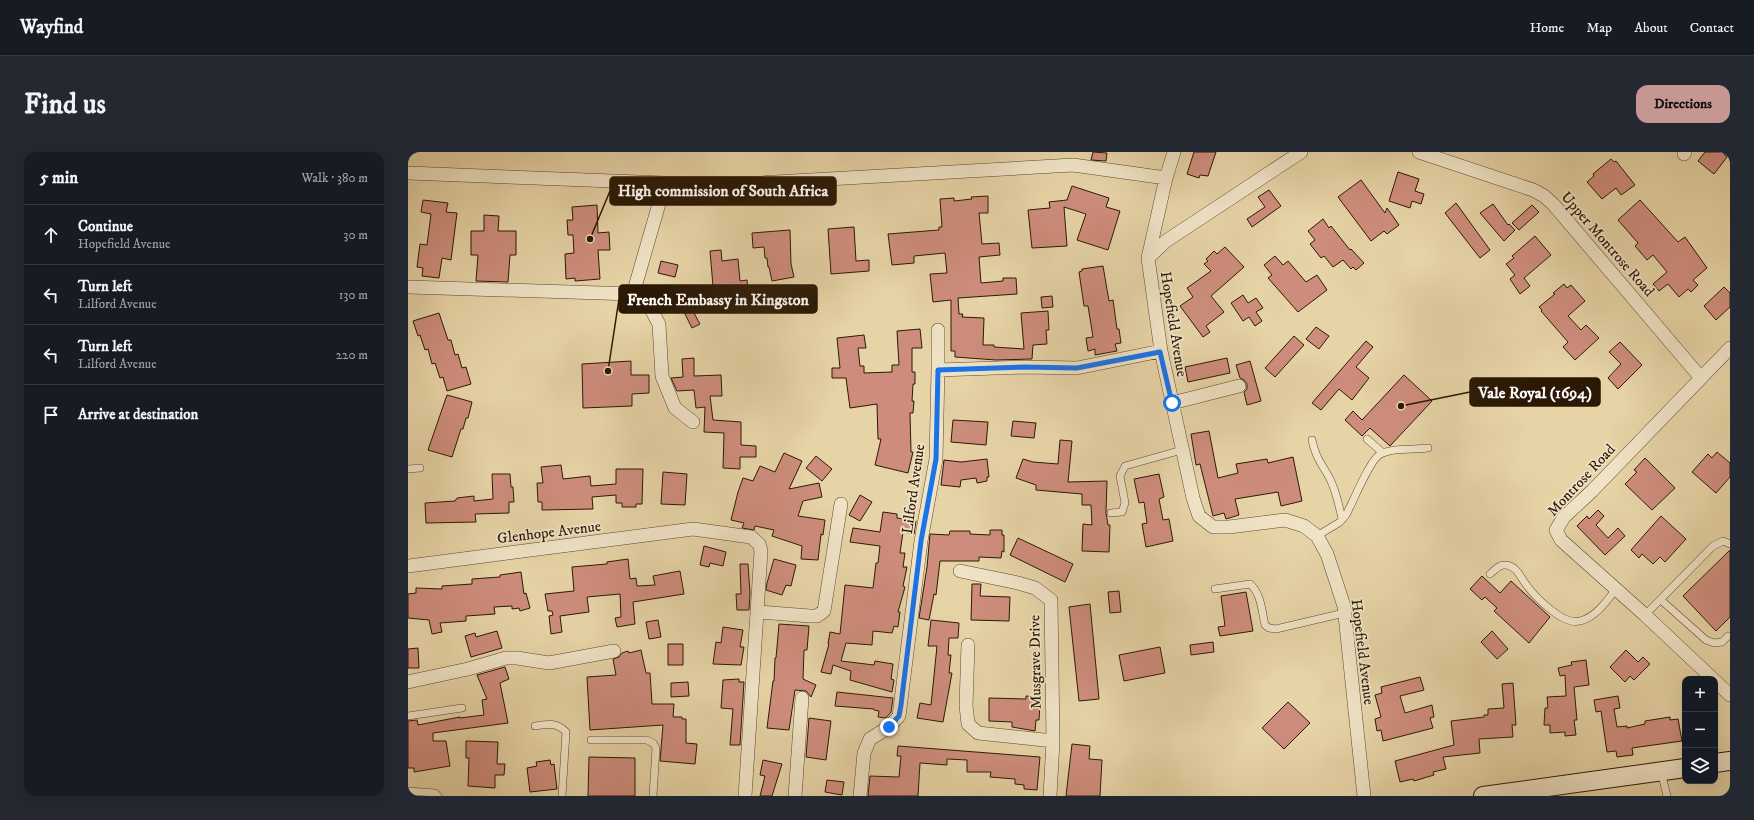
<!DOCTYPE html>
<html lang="en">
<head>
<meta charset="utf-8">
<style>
	:root { --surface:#171b24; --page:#242831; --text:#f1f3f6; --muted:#9ea1a6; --line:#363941; --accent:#c59692 }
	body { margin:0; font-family:"IM FELL DW Pica",serif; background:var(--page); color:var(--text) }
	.controls { position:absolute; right:12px; bottom:12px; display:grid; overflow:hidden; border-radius:8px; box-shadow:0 4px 16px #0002 }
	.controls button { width:36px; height:36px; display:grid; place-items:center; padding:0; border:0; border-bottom:1px solid var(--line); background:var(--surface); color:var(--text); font:20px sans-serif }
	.stop { position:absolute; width:12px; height:12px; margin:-9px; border:3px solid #1a73e8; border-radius:50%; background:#fff }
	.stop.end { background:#1a73e8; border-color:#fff; box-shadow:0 1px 4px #0008 }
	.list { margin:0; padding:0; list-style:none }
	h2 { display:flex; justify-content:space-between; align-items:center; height:52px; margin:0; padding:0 16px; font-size:17px }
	h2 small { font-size:13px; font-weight:400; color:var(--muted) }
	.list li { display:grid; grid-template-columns:26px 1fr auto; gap:12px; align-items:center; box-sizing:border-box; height:60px; padding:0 16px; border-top:1px solid var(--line) }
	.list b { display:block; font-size:15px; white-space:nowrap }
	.list p { margin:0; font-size:13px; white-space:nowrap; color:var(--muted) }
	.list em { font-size:13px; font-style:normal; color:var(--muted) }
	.icon { flex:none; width:22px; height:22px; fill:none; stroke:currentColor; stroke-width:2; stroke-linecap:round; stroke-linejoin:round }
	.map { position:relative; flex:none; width:1322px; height:644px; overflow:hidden; border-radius:12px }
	header { display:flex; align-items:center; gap:24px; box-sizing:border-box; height:56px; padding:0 20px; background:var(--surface); border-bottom:1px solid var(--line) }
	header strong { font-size:19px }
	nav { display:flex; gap:22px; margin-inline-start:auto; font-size:14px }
	.intro { display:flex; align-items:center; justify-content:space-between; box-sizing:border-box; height:96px; padding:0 24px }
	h1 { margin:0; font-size:28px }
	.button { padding:10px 18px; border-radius:12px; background:var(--accent); color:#111; font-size:14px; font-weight:700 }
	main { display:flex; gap:24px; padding:0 24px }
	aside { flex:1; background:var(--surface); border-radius:12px; box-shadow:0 4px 16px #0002 }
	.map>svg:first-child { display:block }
	.building { fill:#ce8d7c; stroke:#2b1906 }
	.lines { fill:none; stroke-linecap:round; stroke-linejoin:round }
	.service-casing { stroke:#5a482e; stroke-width:8 }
	.minor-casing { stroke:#5a482e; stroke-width:14 }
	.secondary-casing { stroke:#2b1906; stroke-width:20 }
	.service { stroke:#efe2c5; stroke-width:7 }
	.minor { stroke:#efe2c5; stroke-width:13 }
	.secondary { stroke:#efe2c5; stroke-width:18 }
	.route { stroke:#1a73e8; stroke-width:5 }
	.labels { text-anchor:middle; stroke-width:3.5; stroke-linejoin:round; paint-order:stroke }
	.street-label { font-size:15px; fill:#2b1906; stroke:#efe2c5 }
	.leader { fill:none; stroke:#2b1906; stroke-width:1.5 }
	.callout-dot { fill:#2b1906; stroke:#efe2c5; stroke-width:1.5 }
	.callout { fill:#2b1906; stroke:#2b1906; stroke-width:1.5 }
	.callout-label { font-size:16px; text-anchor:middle; font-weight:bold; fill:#fff }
</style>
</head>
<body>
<header>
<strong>Wayfind</strong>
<nav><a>Home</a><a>Map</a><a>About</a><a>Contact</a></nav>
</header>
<div class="intro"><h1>Find us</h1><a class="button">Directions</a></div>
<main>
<aside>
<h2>5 min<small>Walk · 380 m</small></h2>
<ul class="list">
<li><svg class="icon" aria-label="ahead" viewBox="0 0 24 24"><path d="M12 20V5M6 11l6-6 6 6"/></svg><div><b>Continue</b><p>Hopefield Avenue</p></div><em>30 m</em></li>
<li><svg class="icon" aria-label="left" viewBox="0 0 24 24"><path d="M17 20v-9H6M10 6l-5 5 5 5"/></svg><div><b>Turn left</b><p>Lilford Avenue</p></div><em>130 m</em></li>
<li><svg class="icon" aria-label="left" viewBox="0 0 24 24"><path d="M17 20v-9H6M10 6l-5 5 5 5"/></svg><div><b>Turn left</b><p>Lilford Avenue</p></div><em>220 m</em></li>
<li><svg class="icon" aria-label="arrive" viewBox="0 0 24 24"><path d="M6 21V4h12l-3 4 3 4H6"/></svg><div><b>Arrive at destination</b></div></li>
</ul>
</aside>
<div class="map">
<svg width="1322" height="644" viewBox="0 0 1322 644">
	<rect width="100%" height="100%" fill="#e6d3a6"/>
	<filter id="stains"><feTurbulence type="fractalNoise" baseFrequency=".005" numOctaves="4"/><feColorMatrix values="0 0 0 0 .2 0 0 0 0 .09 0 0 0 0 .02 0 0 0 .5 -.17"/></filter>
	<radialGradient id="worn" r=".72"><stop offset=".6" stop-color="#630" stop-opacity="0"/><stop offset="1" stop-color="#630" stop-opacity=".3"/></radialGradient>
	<path class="building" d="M685,0L699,1L698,9L683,8Z
		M786,0H808L800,24L792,23L791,26L779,22Z
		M1297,0H1314L1319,5L1306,22L1290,9Z
		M1203,7L1206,10L1208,9L1227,33L1213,43L1208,36L1194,47L1179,30L1186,24L1185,22Z
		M990,20L1011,27L1007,39L1016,42L1013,52L1004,49L1002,56L981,49Z
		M953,28L977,61L979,56L991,73L979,82L976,79L963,89L930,45Z
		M664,34L701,46L698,55L712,59L700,98L669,88L678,62L656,55L659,94L624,96L620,58L642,56L641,50L659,48Z
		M861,38L873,54L844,75L839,67L857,55L850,45Z
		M580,44V61H571L574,92L591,91L592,103L571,105L573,131L595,129V126H608L609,142L550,146L551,162H555L554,165L576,166L575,193H586V195L616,197L613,161L640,159L641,178H638L639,192L625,193L624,207L588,208L547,205V199H543V148L525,150L522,122L539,121L537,101L506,104V111L484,113L480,82L531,78V75H534L532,47L546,46V49L564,47L563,45Z
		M15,48L40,51L38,60L49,61L43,108L34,106L31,126L14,124L15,116L9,115L12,92L19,93L23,62L13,60Z
		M1232,48L1270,90L1277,85L1299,116L1285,128L1290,133L1283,140L1280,137L1271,145L1260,132L1251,139L1245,132L1259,120L1245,103L1239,108L1227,94L1230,91L1210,68Z
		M1048,51L1082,98L1072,106L1037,61Z
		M1085,52L1100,73L1101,72L1107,78L1096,89L1072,61Z
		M189,53L190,81L201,80L202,98H190L192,127L167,129V126L158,127L157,102L166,101L165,83H160L159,68H165L164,55Z
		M1124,53L1131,60L1111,78L1104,71Z
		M76,63L91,64L90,79H108V103H102L100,130L68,129L70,103H63V79H76Z
		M915,67L921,76L923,74L942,98L943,97L956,111L948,118L945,115L943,117L935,108L925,115L916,104L913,106L902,92L907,88L900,79Z
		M446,75L448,109L461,108V119L423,122L420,77Z
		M382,78L383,112L386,125L364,129L361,115H360L359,106H357L356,95L345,96L344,81Z
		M1127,84L1143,103L1116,126L1122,134L1112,142L1102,127L1107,123L1098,112L1106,106L1104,104Z
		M817,95L836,115L803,144L816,160L798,174L802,180L795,185L772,154L785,145L779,136L803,119L796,112L800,109L798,107L806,99L809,102Z
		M313,98L314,109L330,107L332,129L339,128L341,152L324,154L322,134H305L302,99Z
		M867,104L875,113L880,109L898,130L909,123L919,138L890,160L860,126L864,123L856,113Z
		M253,109L270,113L267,125L250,121Z
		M695,114L701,149L705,148L709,177H711L713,191L707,192L709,199L687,203V197L680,199L678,186L685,185L680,154H676L671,120L674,119V117Z
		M1156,132L1159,136L1163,133L1177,149L1160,164L1173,178L1178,173L1191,186L1167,208L1155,195L1160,190L1133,159L1134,158L1131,155L1147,142L1145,141Z
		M1316,135L1322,141V155L1308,168L1296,154Z
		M835,143L840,151L848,146L855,156L848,160L854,169L847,174L841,165L835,169L823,151Z
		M644,144L645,155L634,156L633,145Z
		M281,152L292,172L284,176L274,156Z
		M31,161L40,188H43L47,203L50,202L54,216L58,215L63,232L39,239L35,225L32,226L27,211L24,212L20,197L17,198L12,183L10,184L5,169Z
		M908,175L921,184L911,197L898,187Z
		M512,177L514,196H504V220H507V232H505L504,249H506L505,261H502L503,300H505L500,321L467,313L473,287H470L469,252L442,256L438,226H424V216H432L429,186L456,183L458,196H450L452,214H456V221L484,220V213H491L489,179Z
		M886,184L896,193L867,225L857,216Z
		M958,189L965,195L948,215L961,226L944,248L931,237L913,258L904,251Z
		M1212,190L1234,213L1210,237L1200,226L1213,212L1201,200Z
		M286,206V224L313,223L314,244H302L305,268L333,270V293L348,294V305H332V317L315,316L316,281L296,280L297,255L288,256L286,238L269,239L263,226L275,225L274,207Z
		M819,206L822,221L780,230L777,215Z
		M223,209V223H241V241L224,242V254L175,256L174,212Z
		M842,209L853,249L839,253L836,240L839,237V232L836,228L832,226L828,213Z
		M996,223L1024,249L982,294L962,276L954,284L937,268L945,259L954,268Z
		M39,243L64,250L60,266H58L55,277H53L44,305L20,298Z
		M545,268L580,270L578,293L543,290Z
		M605,269L628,271L626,286L603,284Z
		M801,279L810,326L830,321L828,312L859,307L860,311L885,305L894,349L873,354L870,340L827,347L831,363L818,367L816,361L805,364L792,312L788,313L783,282Z
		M652,288L664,289L660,330L699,329L698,361L700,373H702L701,400L674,399L675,372L684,373L683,353H674V342L628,338V333L608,326L615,307L625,310L650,312Z
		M1309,300L1322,311V325L1308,341L1284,320L1300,302L1304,306Z
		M376,301L394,309L381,337L411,331L414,345L395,349L390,364L417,368L415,383L413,382L410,408L393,407L394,394L364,384L366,378L347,374L346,378L334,376L336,371L323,368L330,340L335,326L345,329L352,314L367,320Z
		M408,304L424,317L414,329L398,316Z
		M1237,306L1267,336L1244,358L1217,332L1229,320L1226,318Z
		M579,307L581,325H579V329L569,331L568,326L553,328L552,335L533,333L536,308L553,310Z
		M153,313L155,327L182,324L183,334L208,332V317H235L234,352H228V355H214V351H208V343L184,345L185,357L134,358V350H130L129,331H135L133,315Z
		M255,320L279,322L277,353L253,352Z
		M84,322H102L103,335H105L106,350H101V361L67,362L68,370L18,371L17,351L47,349L49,346L66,344V349L85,347Z
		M751,322L756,345L751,347L755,368L761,367L765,389L738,395L734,372L739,371L736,350L731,351L726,327Z
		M452,343L464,350L452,369L441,363Z
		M1190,358L1196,364L1188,373L1200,386L1210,376L1217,384L1197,403L1169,374L1179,364L1181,367Z
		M475,360L489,362V366L508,369L506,382L495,380L492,401H497L495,415H499L495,434L497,435L490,460H492L490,475L486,474L484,481L465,479L464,493L438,491L433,509L466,513L467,509L485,512L483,527L486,528L484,540L442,528L443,519L425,513L423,522L413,520L421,492H420L422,480L432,482L437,433L465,436L468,411H470L472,394L442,390L445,376L472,380Z
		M1253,364L1278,387L1257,410L1252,405L1245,412L1234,402L1231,406L1223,398Z
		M582,378H594V383H596V400L594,399L593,406L571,405V409H532L528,443L526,442L521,468L511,466L519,415L522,382L541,383L542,379H562V382L582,383Z
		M610,386L665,412L657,430L602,403Z
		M296,394L318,400L315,414L302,411L301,415L292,413Z
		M1322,398V465L1308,479L1275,444Z
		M220,407L222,427L228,426L229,434L247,433L245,424L272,419L276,442L225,450L227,472L209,475L207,466L213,465L212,442L179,445L181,460L152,464L154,480L143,482L141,464L145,463L144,459H140L137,442L166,439L164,415L199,412V410Z
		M366,407L388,413L383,434L378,433L374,443L358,438L359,431Z
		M332,412H340L342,441L341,458H329L328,442H333Z
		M113,420L116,442L118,441L122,456L112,459L111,456L104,457V454L86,455L87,462L58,464V469L32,471L34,480L24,482L21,468L0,466V442L8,441V436L34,437V434L64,432V427L92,425V423Z
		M1074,424L1092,441L1103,429L1142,465L1121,491L1086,459L1089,456L1077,445L1074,448L1062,437Z
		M564,432H573L572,444L602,445L601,469L563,468Z
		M711,439L713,460L702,461L700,440Z
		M838,440L845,479L812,484L810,475L817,474L813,444Z
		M682,452L691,547L671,549L661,455Z
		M250,468L253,485L241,487L238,470Z
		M523,468L551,471L550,486H541L540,503H543L541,521H544L535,570L509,566L512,551L523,553L529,494H520Z
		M371,472L401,474L399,498H396L395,527L408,533L403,545L398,539L387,538L381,578L359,576L365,529H366L367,506H368Z
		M315,475L335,478L332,495H336L333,513L305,512L308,490L313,491Z
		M89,479L94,496L63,505L57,484L67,481L68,485Z
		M1084,479L1100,497L1089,507L1073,490Z
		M805,490L806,500L783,503L782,493Z
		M260,492H275V513H260Z
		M752,495L757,521L716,529L711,503Z
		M10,496L11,516H0V497Z
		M233,498L238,521H242L244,552H266L265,565H274V567H278V591L289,592L287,612L252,609L255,573L182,578L179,525L208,523L205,507L211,505L214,501L220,499L221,501Z
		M1218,498L1230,510L1235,505L1242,512L1226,528L1222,524L1217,530L1202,515Z
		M1178,508L1181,533L1166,535L1169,568H1166L1168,583L1157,584V580L1142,581V573H1136L1137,556H1140L1139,545L1158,544L1157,523L1152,524L1150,516L1164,513L1163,510Z
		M97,515L101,527L92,531L100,571L25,581V589H38L42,614L6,620V616H0V569L9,568L10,573L52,565V566L76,563L74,548L79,547L69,523Z
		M1012,525L1016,538L992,544L997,561L1024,553L1026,565L1022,566L1025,576L975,589L973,578L969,579L967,567L973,565L967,543L974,541L973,535Z
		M331,527V530H336L332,593H322L325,557L313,556L315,528Z
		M280,530L281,544L263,545V531Z
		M1105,531L1108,573H1104L1105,585L1071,587L1072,601L1035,605L1038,617L1025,620L1026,623L1006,629L1005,627L992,630L987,609L1046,593L1043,569L1076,565V563H1080V557L1096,556L1094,532Z
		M429,540L485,546L483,560L478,566L470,565L471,559L466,558V557L427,554Z
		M618,544L629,545V551H632L631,568H628L627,579L604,575V570L581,569V546L618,547Z
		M1210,544L1212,556L1206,557L1209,575L1219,574V576L1237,572V569L1262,565V568L1270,567L1274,589L1224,596L1225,603L1209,605L1208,599L1199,600L1193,559L1188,560L1186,548Z
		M880,550L902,571L876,597L854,576Z
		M401,566L423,569L418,608L398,605Z
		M58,589L90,590L89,612H97L96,623H87V636L60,634L61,606H58Z
		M664,592L682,594L681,607L694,608L692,644H658Z
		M490,594L632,605L629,638L616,637V633L607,632V627L582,625L583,620H559V608L539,607V613L512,611L510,644H460L462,624L491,625L493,604H489Z
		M181,605L227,606V644H180Z
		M142,608L143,613L146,612L149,637L122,640L119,616L129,614L128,610Z
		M355,608L374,612L364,644H352L357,624L352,623Z
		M419,628L436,630L434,643L417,640Z"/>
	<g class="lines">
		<defs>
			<path id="service" d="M959,287L975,301
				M904,288C907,304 913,311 921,325C928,338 931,353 934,367
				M0,317L12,316
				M703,361L714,360L717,351L712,324L717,314L774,298
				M909,384L932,370L938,363C945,350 961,310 971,303C984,295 1006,298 1020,296
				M1082,422C1087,418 1091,412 1098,413C1108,414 1112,424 1117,431C1126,444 1155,474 1172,469C1188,465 1199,449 1208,437
				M807,437L842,432C853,441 854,460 857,473L861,476L868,477L936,461
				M1253,448L1298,488L1306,491L1314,490L1320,484
				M1237,463L1305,394L1315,389L1322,392
				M0,564L54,556
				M127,574C139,572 149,570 158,580L154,644
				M183,588H239L245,591L248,596L245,644
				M1253,619L1259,644
				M0,639L27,641L30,644"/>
			<path id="minor" d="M766,0L758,26L740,106L753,199L785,346L791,364L805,375H821L877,368L896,374L909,384L919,402L936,454L956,644
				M1011,0L1125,38L1136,44L1145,52L1293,226
				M1276,2L1277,0
				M0,21L257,31H350L665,13L758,26
				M740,106L758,89L893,0
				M0,135L225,142L238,148L251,172L254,224L267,256L285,270
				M225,142L257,31
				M530,218V178
				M764,251L831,234
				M0,414L285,377L343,385L351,392L353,399L337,644
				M552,419L610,431L627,436L643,448L645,589L642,644
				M350,460L402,464H409L416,459L433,352
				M560,493L558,553L560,572L570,581L645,589
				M1305,527L1237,463L1153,388L1148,378L1156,365L1184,339L1322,196
				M1307,529L1322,543
				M0,530L60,517L98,506H109L141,511L206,499
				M387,644L394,546
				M452,644L456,601L462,587L481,575L491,564L513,389L528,307L530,218L616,215L669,216L753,199"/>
			<path id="secondary" d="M1307,611L1322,609
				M1075,644L1277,616"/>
		</defs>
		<use href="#service" class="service-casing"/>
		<use href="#minor" class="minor-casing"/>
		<use href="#secondary" class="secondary-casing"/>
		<use href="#service" class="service"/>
		<use href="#minor" class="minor"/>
		<use href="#secondary" class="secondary"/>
	</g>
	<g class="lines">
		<path class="route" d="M481,575L491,564L493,553L513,389L528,307L530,218L616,215L669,216L752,200L764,251"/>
	</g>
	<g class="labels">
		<g class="street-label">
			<text transform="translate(1200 92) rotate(49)" y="5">Upper Montrose Road</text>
			<text transform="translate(766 172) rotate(81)" y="5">Hopefield Avenue</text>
			<text transform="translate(1173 328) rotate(-47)" y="5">Montrose Road</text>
			<text transform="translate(505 337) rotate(-82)" y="5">Lilford Avenue</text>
			<text transform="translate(141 380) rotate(-7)" y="5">Glenhope Avenue</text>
			<text transform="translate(955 500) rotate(83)" y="5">Hopefield Avenue</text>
			<text transform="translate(627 510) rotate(-91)" y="5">Musgrave Drive</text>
		</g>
	</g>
	<path class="leader" d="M182 87L202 39M200 219L211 147M993 254L1062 240"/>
	<g class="callout-dot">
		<circle cx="182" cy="87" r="4"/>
		<circle cx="200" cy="219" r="4"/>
		<circle cx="993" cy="254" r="4"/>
	</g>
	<g class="callout">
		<rect x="202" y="25" width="226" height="28" rx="4"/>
		<rect x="211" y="133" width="198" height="28" rx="4"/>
		<rect x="1062" y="226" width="130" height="28" rx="4"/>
	</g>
	<g class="callout-label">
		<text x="315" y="44">High commission of South Africa</text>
		<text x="310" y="153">French Embassy in Kingston</text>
		<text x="1127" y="246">Vale Royal (1694)</text>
	</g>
	<rect width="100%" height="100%" filter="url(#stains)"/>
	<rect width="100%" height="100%" fill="url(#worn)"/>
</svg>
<div class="controls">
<button>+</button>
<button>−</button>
<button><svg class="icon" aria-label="layers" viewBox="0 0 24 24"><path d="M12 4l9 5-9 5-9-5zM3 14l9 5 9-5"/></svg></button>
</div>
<div class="stop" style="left:764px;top:251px"></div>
<div class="stop end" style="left:481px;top:575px"></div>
</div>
</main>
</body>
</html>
